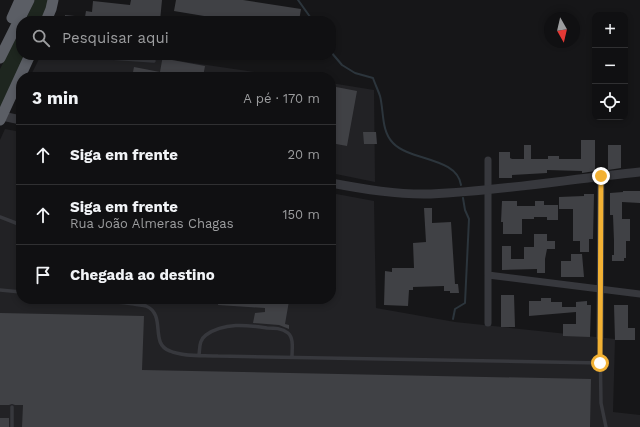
<!DOCTYPE html>
<html lang="pt">
<head>
<meta charset="utf-8">
<style>
	:root { --surface:#101012; --page:#19191b; --text:#f1f3f6; --muted:#9c9d9f; --line:#303032 }
	body { margin:0; font-family:"Work Sans",sans-serif; background:var(--page); color:var(--text) }
	.controls { position:absolute; right:12px; top:12px; display:grid; overflow:hidden; border-radius:8px; box-shadow:0 2px 6px #0003 }
	.controls button { width:36px; height:36px; display:grid; place-items:center; padding:0; border:0; border-bottom:1px solid var(--line); background:var(--surface); color:var(--text); font:20px sans-serif }
	.compass { position:absolute; left:544px; top:12px; width:36px; height:36px; border-radius:50%; background:var(--surface); box-shadow:0 2px 6px #0003; rotate:172deg }
	.stop { position:absolute; width:12px; height:12px; margin:-9px; border:3px solid #f2b134; border-radius:50%; background:#fff }
	.stop.end { background:#f2b134; border-color:#fff; box-shadow:0 1px 4px #0008 }
	.list { margin:0; padding:0; list-style:none }
	h2 { display:flex; justify-content:space-between; align-items:center; height:52px; margin:0; padding:0 16px; font-size:17px }
	h2 small { font-size:13px; font-weight:400; color:var(--muted) }
	.list li { display:grid; grid-template-columns:26px 1fr auto; gap:12px; align-items:center; box-sizing:border-box; height:60px; padding:0 16px; border-top:1px solid var(--line) }
	.list b { display:block; font-size:15px; white-space:nowrap }
	.list p { margin:0; font-size:13px; white-space:nowrap; color:var(--muted) }
	.list em { font-size:13px; font-style:normal; color:var(--muted) }
	.icon { flex:none; width:22px; height:22px; fill:none; stroke:currentColor; stroke-width:2; stroke-linecap:round; stroke-linejoin:round }
	.map { position:relative; flex:none; width:640px; height:427px; overflow:hidden }
	.search { position:absolute; background:var(--surface); box-shadow:0 2px 6px #0003; left:16px; top:16px; width:320px; height:44px; display:flex; align-items:center; gap:10px; box-sizing:border-box; padding:0 14px; border-radius:16px; color:var(--muted); font-size:15px }
	.panel { position:absolute; background:var(--surface); box-shadow:0 2px 6px #0003; left:16px; top:72px; width:320px; height:232px; border-radius:16px }
	.map>svg:first-child { display:block }
	.built { fill:#222225 }
	.green { fill:#1e261f }
	.lines { fill:none; stroke-linecap:round; stroke-linejoin:round }
	.stream { stroke:#2c353c; stroke-width:2 }
	.building { fill:#404145 }
	.service { stroke:#37383d; stroke-width:3.5 }
	.minor { stroke:#37383d; stroke-width:7 }
	.tertiary { stroke:#37383d; stroke-width:9 }
	.trunk { stroke:#5b5e65; stroke-width:11 }
	.route { stroke:#f2b134; stroke-width:5 }
</style>
</head>
<body>
<div class="map">
<svg width="640" height="427" viewBox="0 0 640 427">
	<rect width="100%" height="100%" fill="#161618"/>
	<path class="built" d="M41,55H139L288,77H30Z
		M331,83L374,90L375,182L331,173Z
		M5,129L21,132V299H331V193L374,201L376,308L455,322L615,339L613,412L640,415V427H0V140Z"/>
	<path class="green" d="M35,0H49L41,21H25Z
		M21,28V55H26L0,109V69Z"/>
	<g class="lines">
		<path class="stream" d="M298,0L313,21
			M331,52L342,65L355,73L373,78C375,84 378,90 380,96C384,111 381,131 393,143C410,161 457,157 461,185
			M453,319L455,309L465,303L469,219L465,210L463,198"/>
	</g>
	<path class="building" d="M131,0H162L160,21H65V15L85,17L86,11L92,12L93,1L130,5Z
		M176,0H243L301,9L299,21H234L174,11Z
		M163,55H173L172,60L205,66L203,77H132L134,67L160,72Z
		M331,86L357,91L347,146L331,143Z
		M363,132H376L377,144H364Z
		M581,140H595V171L582,173V171L547,170V173L512,175V178H499V152H510V158L512,159H524V145H531V159H548V156H559V159H581Z
		M608,145H621V168L608,170Z
		M623,191H640V203L622,202V219H630V241H626V258H624V261H612V255H614V241L613,215H610V193L623,192Z
		M584,194H594L593,239H589V252H580V241H573V209H559V197L584,196Z
		M502,201H517V206H535V201H544V205H558V220H547V217H534V219H522V234H503V222H501Z
		M424,208H432V223L451,222L455,284H458L459,293H450V291H444V286L413,287V290H409L408,306L384,305L385,271L392,272V268H414L413,243L426,242Z
		M534,234H547V241H555V249H547L545,259V273H537V269L502,270V246H511V259H524V247H534Z
		M571,254H582L584,277H561V261H571Z
		M501,295H514L515,327H501Z
		M541,298H551V302H562V307H576V302L587,301V305H591L590,337L563,336V324H576V312L529,316V301H541Z
		M219,299H273L289,301L285,324L289,325V329L279,325L253,323L255,313L265,312V308L218,305Z
		M614,305H628V328H635V340H615Z
		M0,313L144,316L142,370L591,379L590,427H22L23,405H15L12,404L9,405H0Z
		M0,418H9V427H0Z"/>
	<g class="lines">
		<path class="service" d="M66,55L154,61
			M0,217L21,225
			M0,290L21,292
			M89,299C104,301 119,302 134,304C138,305 143,305 146,306C167,315 149,344 170,351C184,357 203,355 218,356L601,363
			M600,337L601,403L606,427
			M199,355C200,347 199,340 206,335C224,322 247,325 267,328C274,328 282,328 288,333C294,338 292,349 292,357
			M12,427V407"/>
		<path class="minor" d="M488,160V323
			M488,275L640,294
			M600,337L601,176"/>
		<path class="tertiary" d="M2,116L21,120
			M331,183C363,189 398,195 431,194C501,191 570,179 640,172"/>
		<path class="trunk" d="M12,18L20,0
			M46,21L51,9L53,0
			M0,58L29,0
			M0,120L30,55"/>
	</g>
	<g class="lines">
		<path class="route" d="M600,363L601,176"/>
	</g>
</svg>
<div class="controls">
<button>+</button>
<button>−</button>
<button><svg class="icon" aria-label="locate" viewBox="0 0 24 24"><circle cx="12" cy="12" r="6"/><path d="M12 2v4M12 18v4M2 12h4M18 12h4"/></svg></button>
</div>
<svg class="compass" viewBox="-18 -18 36 36"><path d="M0-13l5 13h-10z" fill="#e53935"/><path d="M0 13l5-13h-10z" fill="#9c9d9f"/></svg>
<div class="stop" style="left:600px;top:363px"></div>
<div class="stop end" style="left:601px;top:176px"></div>
<div class="search"><svg class="icon" aria-label="search" viewBox="0 0 24 24"><circle cx="10" cy="10" r="6"/><path d="M15 15l6 6"/></svg>Pesquisar aqui</div>
<section class="panel">
<h2>3 min<small>A pé · 170 m</small></h2>
<ul class="list">
<li><svg class="icon" aria-label="ahead" viewBox="0 0 24 24"><path d="M12 20V5M6 11l6-6 6 6"/></svg><div><b>Siga em frente</b></div><em>20 m</em></li>
<li><svg class="icon" aria-label="ahead" viewBox="0 0 24 24"><path d="M12 20V5M6 11l6-6 6 6"/></svg><div><b>Siga em frente</b><p>Rua João Almeras Chagas</p></div><em>150 m</em></li>
<li><svg class="icon" aria-label="arrive" viewBox="0 0 24 24"><path d="M6 21V4h12l-3 4 3 4H6"/></svg><div><b>Chegada ao destino</b></div></li>
</ul>
</section>
</div>
</body>
</html>
